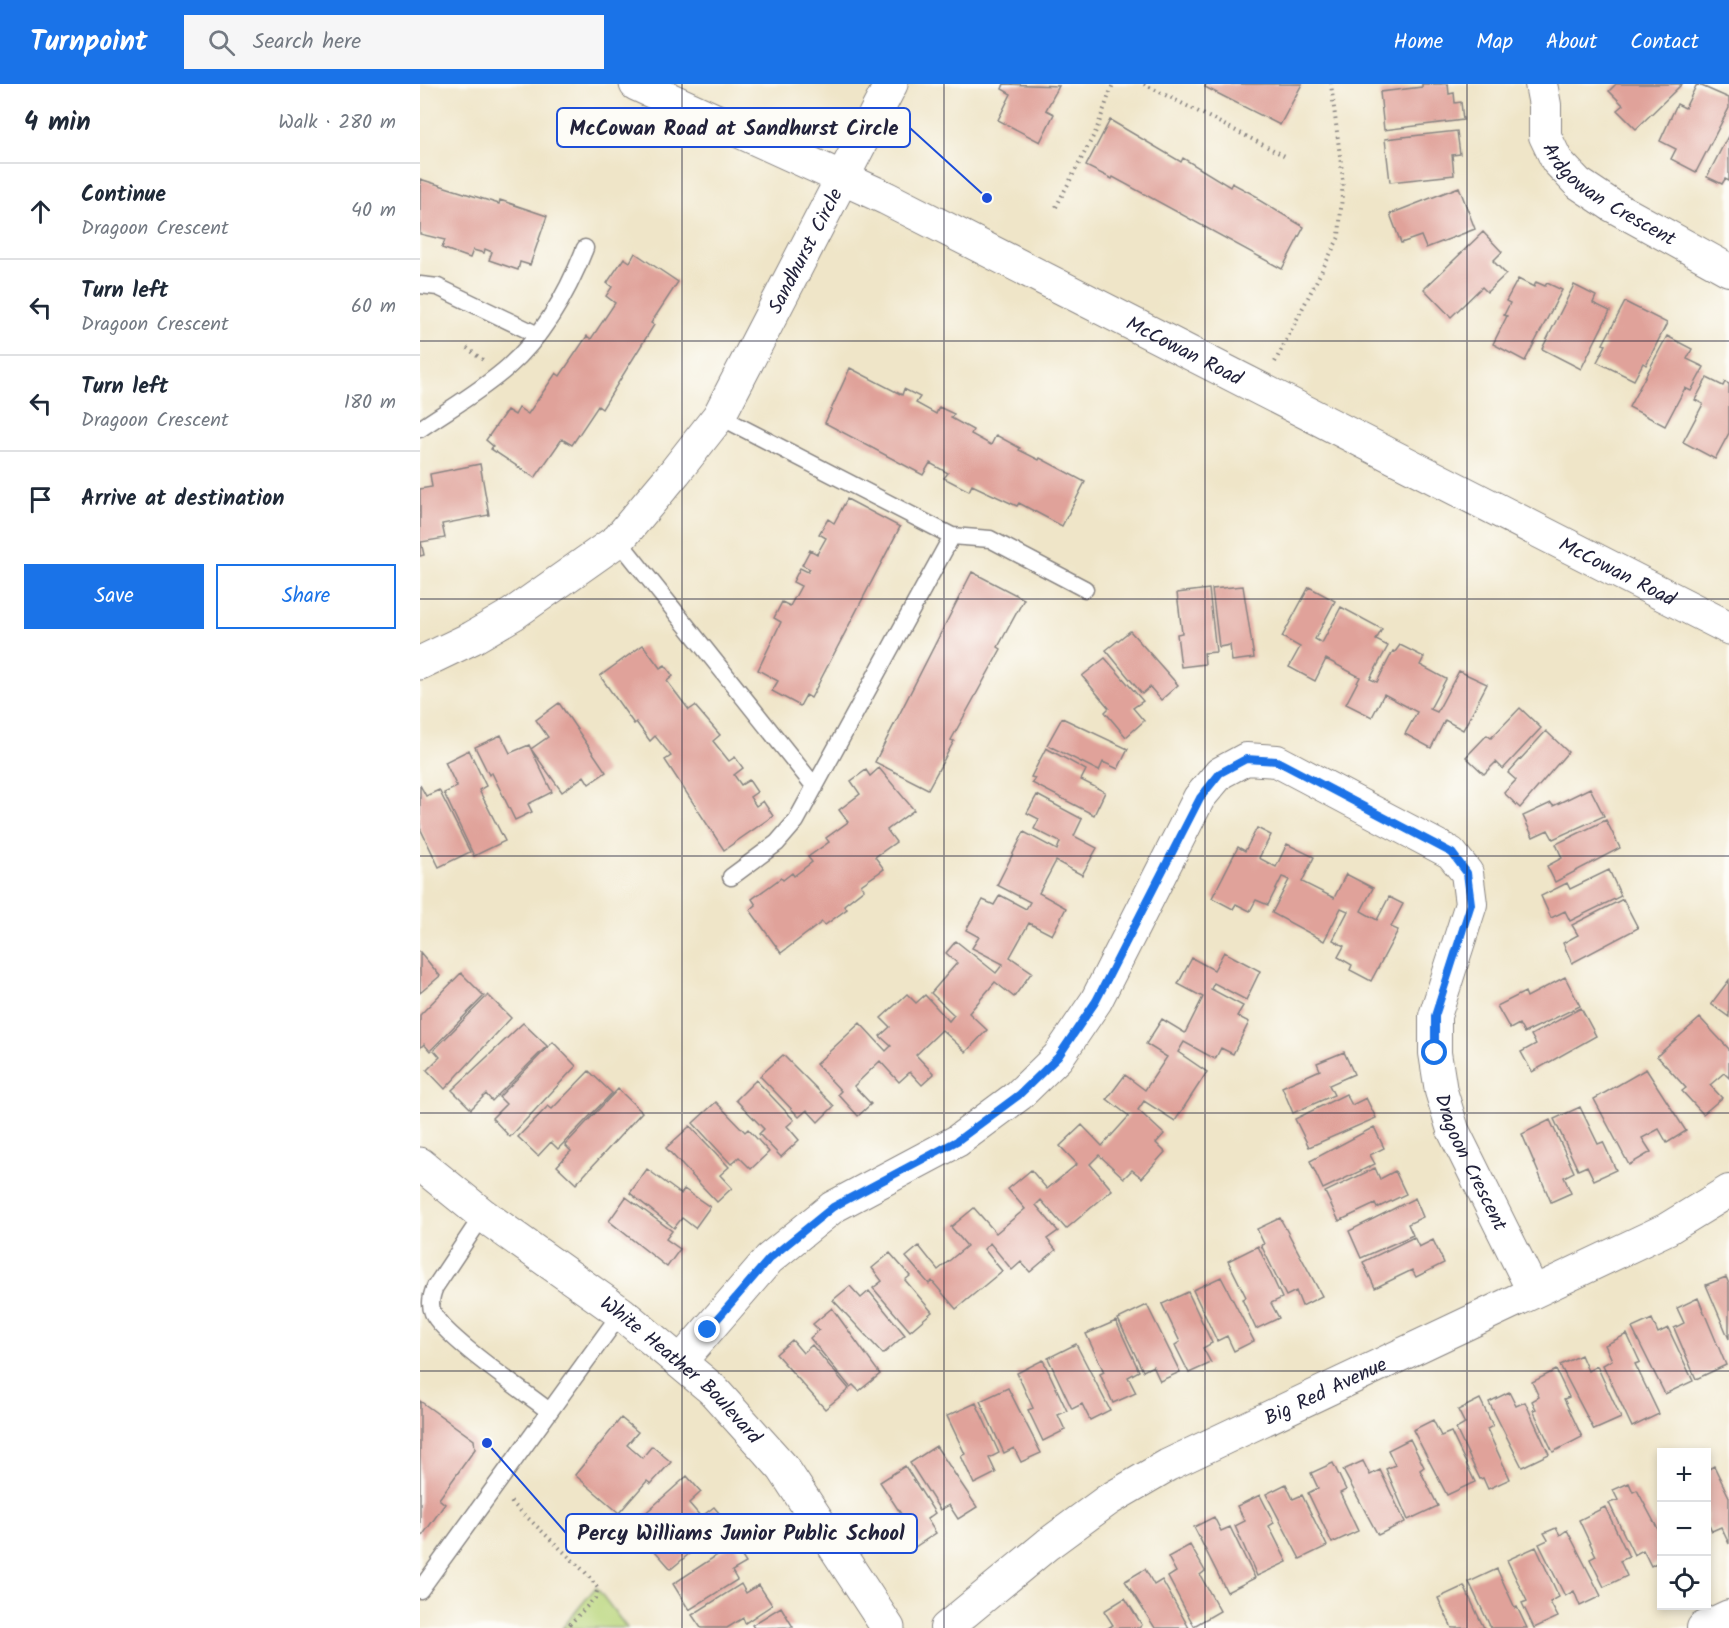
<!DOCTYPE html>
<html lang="en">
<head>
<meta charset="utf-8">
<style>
	:root { --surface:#fff; --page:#f6f6f7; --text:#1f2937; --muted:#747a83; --line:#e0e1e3; --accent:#1a73e8 }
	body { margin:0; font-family:Kalam,sans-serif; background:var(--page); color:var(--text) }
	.controls { position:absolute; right:18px; bottom:18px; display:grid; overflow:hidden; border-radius:0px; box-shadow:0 3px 9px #0003 }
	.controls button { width:54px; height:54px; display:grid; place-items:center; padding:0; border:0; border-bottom:2px solid var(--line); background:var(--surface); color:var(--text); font:30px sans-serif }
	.stop { position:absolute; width:18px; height:18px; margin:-14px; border:4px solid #1a73e8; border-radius:50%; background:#fff }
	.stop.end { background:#1a73e8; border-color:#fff; box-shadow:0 2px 6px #0008 }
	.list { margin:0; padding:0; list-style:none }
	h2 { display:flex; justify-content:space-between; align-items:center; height:78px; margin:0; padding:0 24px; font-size:26px }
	h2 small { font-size:20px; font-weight:400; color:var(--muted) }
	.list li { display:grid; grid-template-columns:39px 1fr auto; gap:18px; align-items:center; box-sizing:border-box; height:96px; padding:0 24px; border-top:2px solid var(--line) }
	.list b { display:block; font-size:22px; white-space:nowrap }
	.list p { margin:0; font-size:20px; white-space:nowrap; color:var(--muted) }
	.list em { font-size:20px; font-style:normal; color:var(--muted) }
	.actions { display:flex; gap:12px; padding:18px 24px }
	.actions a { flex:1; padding:14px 0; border:2px solid var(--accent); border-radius:0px; text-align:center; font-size:21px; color:var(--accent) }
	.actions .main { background:var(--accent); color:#fff }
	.icon { flex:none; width:33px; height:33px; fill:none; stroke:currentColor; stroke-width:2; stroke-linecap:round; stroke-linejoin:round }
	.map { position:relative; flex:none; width:1309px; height:1544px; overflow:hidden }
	header { display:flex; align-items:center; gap:36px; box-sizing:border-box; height:84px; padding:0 30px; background:var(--accent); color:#fff }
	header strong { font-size:28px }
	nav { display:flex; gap:33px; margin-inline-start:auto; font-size:21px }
	.search { width:420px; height:54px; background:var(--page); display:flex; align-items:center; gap:15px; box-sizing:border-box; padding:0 21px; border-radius:0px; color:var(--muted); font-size:22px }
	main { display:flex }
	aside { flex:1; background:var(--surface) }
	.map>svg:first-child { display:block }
	.green { fill:#b9d67c; stroke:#6e7c5c; stroke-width:1.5 }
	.building { fill:#e0a29a }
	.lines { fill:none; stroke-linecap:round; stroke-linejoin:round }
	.lane-casing { stroke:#888482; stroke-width:19 }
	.street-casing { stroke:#888482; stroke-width:34 }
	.secondary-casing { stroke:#888482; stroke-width:35 }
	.path { stroke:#888482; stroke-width:4; stroke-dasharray:1.5 4.5; stroke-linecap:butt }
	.lane { stroke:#fff; stroke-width:16 }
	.street { stroke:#fff; stroke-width:32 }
	.secondary { stroke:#fff; stroke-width:33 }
	.route { stroke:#1a73e8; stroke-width:8 }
	.grid { fill:none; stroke:#22223b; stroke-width:1.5; stroke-opacity:0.55 }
	.labels { text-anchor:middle; stroke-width:5; stroke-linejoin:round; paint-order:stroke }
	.street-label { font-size:20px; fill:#22223b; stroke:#fdfcf7 }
	.leader { fill:none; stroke:#1d4ed8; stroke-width:2 }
	.callout-dot { fill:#1d4ed8; stroke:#fdfcf7; stroke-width:2 }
	.callout { fill:#fdfcf7; stroke:#1d4ed8; stroke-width:2 }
	.callout-label { font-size:21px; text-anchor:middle; font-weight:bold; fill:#22223b }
</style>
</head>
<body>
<header>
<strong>Turnpoint</strong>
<div class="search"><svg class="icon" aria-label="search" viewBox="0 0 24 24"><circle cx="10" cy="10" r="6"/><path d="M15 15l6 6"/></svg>Search here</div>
<nav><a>Home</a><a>Map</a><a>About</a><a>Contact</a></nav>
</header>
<main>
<aside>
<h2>4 min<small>Walk · 280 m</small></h2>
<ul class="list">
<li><svg class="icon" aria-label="ahead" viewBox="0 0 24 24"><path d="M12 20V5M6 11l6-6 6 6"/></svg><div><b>Continue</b><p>Dragoon Crescent</p></div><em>40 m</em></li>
<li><svg class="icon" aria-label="left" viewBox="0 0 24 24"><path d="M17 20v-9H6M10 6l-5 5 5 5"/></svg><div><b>Turn left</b><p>Dragoon Crescent</p></div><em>60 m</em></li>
<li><svg class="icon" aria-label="left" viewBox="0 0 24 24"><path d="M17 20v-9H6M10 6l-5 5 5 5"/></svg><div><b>Turn left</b><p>Dragoon Crescent</p></div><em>180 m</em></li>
<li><svg class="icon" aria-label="arrive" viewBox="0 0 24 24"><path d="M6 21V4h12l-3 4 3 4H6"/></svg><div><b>Arrive at destination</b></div></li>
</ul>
<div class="actions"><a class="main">Save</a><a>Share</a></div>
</aside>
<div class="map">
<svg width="1309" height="1544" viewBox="0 0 1309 1544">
	<rect width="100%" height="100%" fill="#fdfcf7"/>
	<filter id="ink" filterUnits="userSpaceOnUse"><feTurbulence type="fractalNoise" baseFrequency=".0167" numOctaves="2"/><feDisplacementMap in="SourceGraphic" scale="12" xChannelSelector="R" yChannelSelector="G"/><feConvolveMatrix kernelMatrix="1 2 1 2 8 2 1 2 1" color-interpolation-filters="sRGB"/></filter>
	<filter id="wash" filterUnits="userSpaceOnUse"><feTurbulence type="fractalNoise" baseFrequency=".008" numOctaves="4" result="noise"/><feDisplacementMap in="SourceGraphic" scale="24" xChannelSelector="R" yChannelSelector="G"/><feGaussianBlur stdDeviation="1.35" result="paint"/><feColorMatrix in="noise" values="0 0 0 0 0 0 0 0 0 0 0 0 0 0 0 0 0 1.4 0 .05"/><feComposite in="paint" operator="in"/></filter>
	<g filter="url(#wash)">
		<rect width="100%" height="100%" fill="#efe5c8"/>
		<path class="green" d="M176,1503L207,1544H142Z"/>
		<g id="blocks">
			<path class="building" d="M584,0L639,2L626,26L634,30L620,58L578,36L591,10L582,5Z
				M786,0H882L860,41L785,3Z
				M1002,0H1028L1029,10L1034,9L1035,19L1041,18L1043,36L964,46L960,8L1002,3Z
				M1196,0H1262L1216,45L1197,26L1203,21L1189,7Z
				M1277,0L1309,14V24L1276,88L1251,75L1256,65L1240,57L1257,20L1265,24Z
				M690,36L761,78L763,74L810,103L812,99L838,113L837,115L884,143L862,185L693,93L692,95L666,82Z
				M1037,47L1040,70L1032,71L1034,91L970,98L965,55Z
				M1309,50V97L1305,95L1302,100L1287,93Z
				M0,95L79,120L80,116L127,132L110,181L100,178L98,186L69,176L72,168L65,165L64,169L53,166L50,174L22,164L25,156L0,150Z
				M1039,103L1055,145L1006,164L1001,152L981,159L970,130Z
				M1063,148L1082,168L1073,177L1086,190L1067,208L1062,203L1031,233L1004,205Z
				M215,169L258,198L231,239L234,241L182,325L178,322L152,361L142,355L115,394L71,365L73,362L66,356L87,326L95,331L99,324L108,330L136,289L140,292L167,252L171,255L195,219L186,212L192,203L187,199L204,174L210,178Z
				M1098,195L1114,203L1116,198L1125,202L1127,199L1142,206L1105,277L1073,260L1087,232L1084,231L1090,219L1086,217Z
				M1154,201L1176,212L1173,219L1190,227L1161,285L1122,265Z
				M1205,218L1247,239L1226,281L1223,279L1214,296L1177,278L1186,261L1183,260Z
				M1247,252L1272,265L1267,275L1284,283L1271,307L1265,304L1245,342L1209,323Z
				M430,284L482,311L484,305L500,313L496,319L516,330L519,323L534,330L531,334L553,346L551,350L571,361L576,351L600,364L599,366L619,376L620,374L665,398L642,442L599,419L597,422L552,401L549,407L524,394L528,389L510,379L503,391L405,339Z
				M1287,294L1303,302L1305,298L1309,300V349L1295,375L1263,358L1283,320L1275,316Z
				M60,380L69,431L22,440L25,454L1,458L4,471L0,472V405L12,403L10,390Z
				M427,415L480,443L391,614L386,611L380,622L352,607L358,597L338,586L361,538L354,534L362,518L370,522L381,502L373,498L380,484L388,488L390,485L382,481L390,466L397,470L406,454L399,450L408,435L414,439Z
				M552,488L604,515L578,563L581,565L531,656L534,657L508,705L455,678Z
				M823,502L834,574L812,577L810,561L799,563L792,505Z
				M889,503L915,517L895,555L902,559L921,523L962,545L956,556L968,562L950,595L957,598L973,567L975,568L980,561L1004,573L1000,581L1026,595L1010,625L1017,628L1039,587L1067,600L1043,646L1025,636L1011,664L985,650L997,628L964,610L952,633L926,620L940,593L906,575L895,597L869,583L880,563L862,553Z
				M789,505L796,568L784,569L785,580L761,583L757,550L762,549L757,509Z
				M710,547L758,601L741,616L730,603L722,610L686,566Z
				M223,561L240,584L245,581L253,592L247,597L269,626L275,622L300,651L293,657L309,677L315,673L323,684L314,691L321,701L329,696L337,708L330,713L336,722L343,717L353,732L304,766L245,676L251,672L235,652L230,657L216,638L214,640L180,592Z
				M685,574L723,617L713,624L724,637L706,653L685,628L689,624L662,592Z
				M139,619L186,688L169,700L164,692L142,708L111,665L128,653L116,636Z
				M1100,624L1121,644L1083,685L1076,678L1064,690L1046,673L1067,651L1071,654Z
				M642,634L708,665L698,685L683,678L679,687L627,661Z
				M1126,647L1148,668L1100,724L1084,709L1096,696L1088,689Z
				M81,651L90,669L109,661L132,708L108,720L112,728L95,736L72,689L69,691L55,663Z
				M626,664L666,686L661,696L685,708L674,731L612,699L615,694L611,693Z
				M49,666L66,702L59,706L85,757L54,772L24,709L37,703L25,678Z
				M459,684L494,726L467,746L476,758L455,773L464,785L441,801L444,805L424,821L427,825L405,841L402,838L361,869L330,826L336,821L332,815L361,794L363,796L372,789L374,792L392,778L388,773L409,758L406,754L428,738L419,726L440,710L431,697L446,686L450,692Z
				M0,701L6,712L19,706L50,768L19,783L0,744Z
				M1170,704L1184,732L1133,755L1128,746L1113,753L1103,732L1131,719L1133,722Z
				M617,711L662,735L654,752L677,764L662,791L636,777L619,809L646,824L632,851L609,839L590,873L612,888L594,913L575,898L549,929L567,946L546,968L522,946L496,971L514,990L502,1001L490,988L479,998L460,977L434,1002L451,1020L438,1032L418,1010L421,1007L396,980L440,939L466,967L471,962L460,952L470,943L461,934L487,910L496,919L505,911L529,937L534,931L511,909L537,879L526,869L536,857L576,889L583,880L552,864L559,853L546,846L563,816L574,821L580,811L606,825L610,818L577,801L604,748L637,766L640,758L614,745L619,735L607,729Z
				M1186,736L1200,764L1135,798L1127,782L1142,774L1136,760Z
				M837,744L851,751L839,774L856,783L867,760L894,773L882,798L914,814L926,790L953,804L941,827L957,836L969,813L983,820L971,843L978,846L951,897L930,886L932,881L918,873L924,862L913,856L928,827L921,824L904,857L852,829L869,796L865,794L862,793L848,821L836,816L830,827L816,820L813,825L792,814L818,763L825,767Z
				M1189,786L1201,812L1150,837L1145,827L1131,834L1121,812L1147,799L1150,805Z
				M1203,815L1218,844L1152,879L1143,859L1158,851L1152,841Z
				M0,868L20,892L0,909Z
				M804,868L840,887L826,916L794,899L791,905L823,922L817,932L829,938L813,970L801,964L795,975L764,958L758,968L787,988L755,1037L724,1017L718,1026L744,1050L736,1059L745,1068L722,1094L712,1086L704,1094L679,1071L670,1080L692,1106L646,1145L621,1116L616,1121L638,1147L627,1155L636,1166L610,1188L601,1178L592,1186L570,1159L564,1165L582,1187L536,1225L512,1197L509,1200L486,1173L499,1162L518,1186L547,1162L531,1143L554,1124L576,1149L605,1125L588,1105L599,1096L611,1086L627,1105L657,1080L640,1062L662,1041L682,1062L709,1032L687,1015L705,991L725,1006L747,973L726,960L742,935L765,949L783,913L758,900L772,874L794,886Z
				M41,889L64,912L10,967L4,960L0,964V931Z
				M1145,893L1160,922L1104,949L1099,940L1090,945L1077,922L1105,908L1107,913Z
				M1309,896V933L1291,920Z
				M68,911L91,934L25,1005L7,986L20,973L14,966Z
				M1161,924L1176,952L1112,988L1101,968L1116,960L1111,951Z
				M1280,934L1309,965V994L1304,989L1290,1001L1302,1014L1283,1030L1262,1007L1266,1004L1237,972Z
				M103,939L127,962L72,1017L66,1010L51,1025L32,1006Z
				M133,958L156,982L90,1053L72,1034L86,1020L79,1013Z
				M924,968L934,990L909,1001L914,1011L873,1029L862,1003L900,986L897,979Z
				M363,971L414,1022L398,1038L387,1026L379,1033L340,992Z
				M1226,985L1266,1047L1247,1059L1239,1045L1222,1054L1231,1068L1209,1081L1174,1015Z
				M169,987L192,1009L138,1065L131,1058L118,1072L98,1053L128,1022L132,1025Z
				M336,996L374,1036L367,1042L379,1056L361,1073L339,1050L344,1045L316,1016Z
				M198,1005L222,1028L156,1100L137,1082L151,1067L145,1061Z
				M926,1010L932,1021L946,1014L956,1034L889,1063L875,1035Z
				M296,1018L325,1048L328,1045L349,1068L331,1085L319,1073L311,1080L273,1039Z
				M1160,1023L1178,1060L1183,1058L1196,1086L1174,1096L1167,1082L1158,1086L1134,1035Z
				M1130,1036L1154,1088L1144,1093L1151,1109L1131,1118L1102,1050Z
				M270,1042L309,1083L300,1091L312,1104L297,1118L246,1064Z
				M954,1043L964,1064L950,1071L955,1080L903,1105L890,1077Z
				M955,1084L960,1095L975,1087L986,1110L957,1124L955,1120L919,1137L905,1108Z
				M227,1085L261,1110L264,1105L290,1123L275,1144L262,1134L254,1144L210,1109Z
				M206,1113L252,1147L246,1155L260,1165L247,1183L189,1137Z
				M995,1114L1003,1133L988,1140L993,1151L941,1174L929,1147Z
				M860,1134L902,1212L882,1222L876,1207L866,1212L841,1161L844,1160L837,1145Z
				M994,1153L999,1163L1013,1156L1024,1179L996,1193L992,1186L955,1204L943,1178Z
				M838,1162L862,1214L851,1219L859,1234L836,1245L822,1215L826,1213L808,1177Z
				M470,1169L490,1192L485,1196L512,1228L490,1247L453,1204L462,1197L452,1184Z
				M801,1193L834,1257L814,1267L807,1252L797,1257L773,1206Z
				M1306,1193L1309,1200V1255L1286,1201Z
				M430,1202L441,1214L449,1207L485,1251L463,1270L413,1216Z
				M768,1208L792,1259L783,1264L791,1279L769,1289L755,1261L760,1258L742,1220Z
				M1278,1214L1306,1281L1276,1295L1254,1244L1264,1239L1257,1224Z
				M727,1221L760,1288L740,1297L733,1282L723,1287L698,1235Z
				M412,1224L460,1290L439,1307L433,1301L430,1303L390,1254L399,1246L393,1240Z
				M1232,1235L1238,1249L1248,1244L1273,1297L1245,1310L1212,1244Z
				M696,1237L719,1287L708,1293L716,1309L693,1319L680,1290L684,1288L666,1250Z
				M1207,1250L1220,1278L1215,1280L1239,1330L1212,1343L1183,1281L1192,1276L1185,1261Z
				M372,1256L383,1269L392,1261L429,1305L405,1325L356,1270Z
				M656,1260L690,1326L670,1336L662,1320L652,1325L628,1274Z
				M1161,1271L1168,1287L1177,1282L1201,1334L1174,1346L1140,1281Z
				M623,1276L647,1327L638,1331L645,1346L623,1357L608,1326L613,1324L597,1289Z
				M1136,1286L1149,1313L1144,1315L1162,1353L1133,1368L1113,1326L1116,1325L1112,1317L1119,1313L1112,1298Z
				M588,1304L621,1369L601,1378L594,1364L584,1369L560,1317Z
				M1089,1308L1096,1322L1105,1318L1129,1370L1102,1383L1069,1318Z
				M1060,1315L1073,1342L1067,1345L1090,1395L1068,1405L1063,1394L1060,1395L1036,1345L1045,1340L1038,1326Z
				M0,1317L54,1356L55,1365L19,1415L25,1420L0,1455Z
				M556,1319L579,1369L569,1374L576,1389L554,1400L541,1372L545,1370L527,1332Z
				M201,1334L218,1348L207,1361L222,1374L232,1362L251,1378L231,1400L227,1397L199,1429L155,1391Z
				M1013,1336L1021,1352L1031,1348L1055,1398L1027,1411L993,1346Z
				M990,1355L1004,1383L1000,1386L1018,1422L988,1436L966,1385L975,1381L968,1366Z
				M516,1362L557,1423L538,1435L529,1421L520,1426L490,1379Z
				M943,1377L950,1391L960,1386L985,1438L958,1451L923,1386Z
				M913,1379L926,1406L920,1409L938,1447L912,1459L888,1409L898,1404L891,1389Z
				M485,1382L515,1429L507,1435L516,1449L495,1463L478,1436L483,1433L460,1398Z
				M1294,1382L1309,1413V1460L1301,1443L1292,1447L1287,1436V1386Z
				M267,1392L281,1408L269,1419L281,1433L294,1423L310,1442L285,1463L282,1459L251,1485L212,1441Z
				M1209,1399L1213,1408L1217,1406L1242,1453V1476L1231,1482L1223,1466L1214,1471L1189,1419L1198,1416L1193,1406Z
				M866,1400L873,1415L882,1411L907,1462L880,1475L846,1410Z
				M840,1411L854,1439L849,1442L867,1478L837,1492L815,1442L825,1437L817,1422Z
				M1185,1423L1209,1473L1200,1477L1207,1492L1184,1503L1170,1475L1176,1472L1159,1436Z
				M794,1433L801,1447L810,1443L835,1494L807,1508L774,1443Z
				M1136,1444L1140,1451L1147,1446L1181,1512L1160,1522L1154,1507L1145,1512L1119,1460L1128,1456L1124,1449Z
				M314,1460L326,1479L312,1487L317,1496L269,1526L253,1500Z
				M770,1461L785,1487L780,1491L800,1527L774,1542L748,1493L756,1488L748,1473Z
				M1116,1463L1139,1513L1130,1518L1138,1533L1114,1544L1102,1519L1107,1517L1087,1476Z
				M725,1485L734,1501L742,1496L769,1544H735L705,1497Z
				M1077,1485L1095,1524L1097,1523L1107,1544H1071L1049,1498Z
				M321,1500L326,1509L339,1501L352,1521L325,1539L323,1534L307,1544H281L272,1531Z
				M1044,1502L1063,1542L1066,1544H1032L1018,1514Z
				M705,1514L722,1541L719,1544H688L693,1541L684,1527Z
				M361,1523L373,1543L334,1544L332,1541Z"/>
		</g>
	</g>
	<g filter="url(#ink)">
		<use href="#blocks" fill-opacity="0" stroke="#888482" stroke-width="1.5"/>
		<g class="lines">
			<defs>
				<path id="lane" d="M0,201L18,203L118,251
					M299,332L532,452L570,455L665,505
					M0,345C29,325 61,307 88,283C123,252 148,208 165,164
					M198,456L395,703
					M311,793L357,759L376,737L532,452
					M63,1131L15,1203C11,1212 9,1220 13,1229C24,1253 105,1308 129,1327
					M0,1506L201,1229"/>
				<g id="street">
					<path id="s1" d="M1121,0L1125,21V52L1137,77L1158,99L1191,121L1309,186"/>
					<path id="s2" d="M261,1277L349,1175L413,1123L537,1057L599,1011L638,973L676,917L779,714L800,689L826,675L857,677L1031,769L1047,789L1051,820L1015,932V969L1021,1007L1033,1046L1113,1207"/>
					<path id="s3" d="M526,1544L628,1460L688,1416L748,1381L1247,1145L1309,1107"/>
					<path d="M1283,1544L1309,1532"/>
				</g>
				<g id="secondary">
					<path id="s4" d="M216,0L466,114L1309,544"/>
					<path id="s5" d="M0,579L52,554L93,530L198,456L255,388L299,332L471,0"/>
					<path id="s6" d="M0,1080L63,1131L201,1229L292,1305L363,1384L468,1544"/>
				</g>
			</defs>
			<use href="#lane" class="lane-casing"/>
			<use href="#street" class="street-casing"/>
			<use href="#secondary" class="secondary-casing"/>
			<path class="path" d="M724,0L867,73
				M636,123L676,47L693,0
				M47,264L63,276
				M855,278L919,153L923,96L911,0
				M91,1418L165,1488L178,1504L175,1514L146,1544"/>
			<use href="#lane" class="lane"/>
			<use href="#street" class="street"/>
			<use href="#secondary" class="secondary"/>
		</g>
	</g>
	<g class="lines" filter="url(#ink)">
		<path class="route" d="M288,1246L349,1175L413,1123L537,1057L599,1011L638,973L676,917L780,714L800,689L826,675L857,677L1032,769L1047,789L1051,820L1015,932V969"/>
	</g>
	<path class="grid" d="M262,0V1544M524,0V1544M785,0V1544M1047,0V1544M0,257H1309M0,515H1309M0,772H1309M0,1029H1309M0,1287H1309"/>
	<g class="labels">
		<g class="street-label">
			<text dy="7" stroke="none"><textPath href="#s1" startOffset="142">Ardgowan Crescent</textPath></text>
			<text dy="7" stroke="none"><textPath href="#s5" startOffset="580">Sandhurst Circle</textPath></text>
			<text dy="7" stroke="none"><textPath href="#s4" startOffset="610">McCowan Road</textPath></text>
			<text dy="7" stroke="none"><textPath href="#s4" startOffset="1096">McCowan Road</textPath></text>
			<text dy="7" stroke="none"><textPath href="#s2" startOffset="1402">Dragoon Crescent</textPath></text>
			<text dy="7" stroke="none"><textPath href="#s6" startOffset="333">White Heather Boulevard</textPath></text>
			<text dy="7" stroke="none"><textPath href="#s3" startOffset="450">Big Red Avenue</textPath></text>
		</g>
	</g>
	<path class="leader" d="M567 114L490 44M67 1359L146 1449"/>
	<g class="callout-dot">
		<circle cx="567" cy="114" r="6"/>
		<circle cx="67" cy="1359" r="6"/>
	</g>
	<g class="callout">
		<rect x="137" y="24" width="353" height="39" rx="6"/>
		<rect x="146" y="1430" width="351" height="39" rx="6"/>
	</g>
	<g class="callout-label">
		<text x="314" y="51">McCowan Road at Sandhurst Circle</text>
		<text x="321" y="1456">Percy Williams Junior Public School</text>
	</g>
</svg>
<div class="controls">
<button>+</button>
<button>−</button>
<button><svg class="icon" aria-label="locate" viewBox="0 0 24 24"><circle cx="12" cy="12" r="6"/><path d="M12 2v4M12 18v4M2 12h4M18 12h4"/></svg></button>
</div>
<div class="stop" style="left:1015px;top:969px"></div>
<div class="stop end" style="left:288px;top:1246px"></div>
</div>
</main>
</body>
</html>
